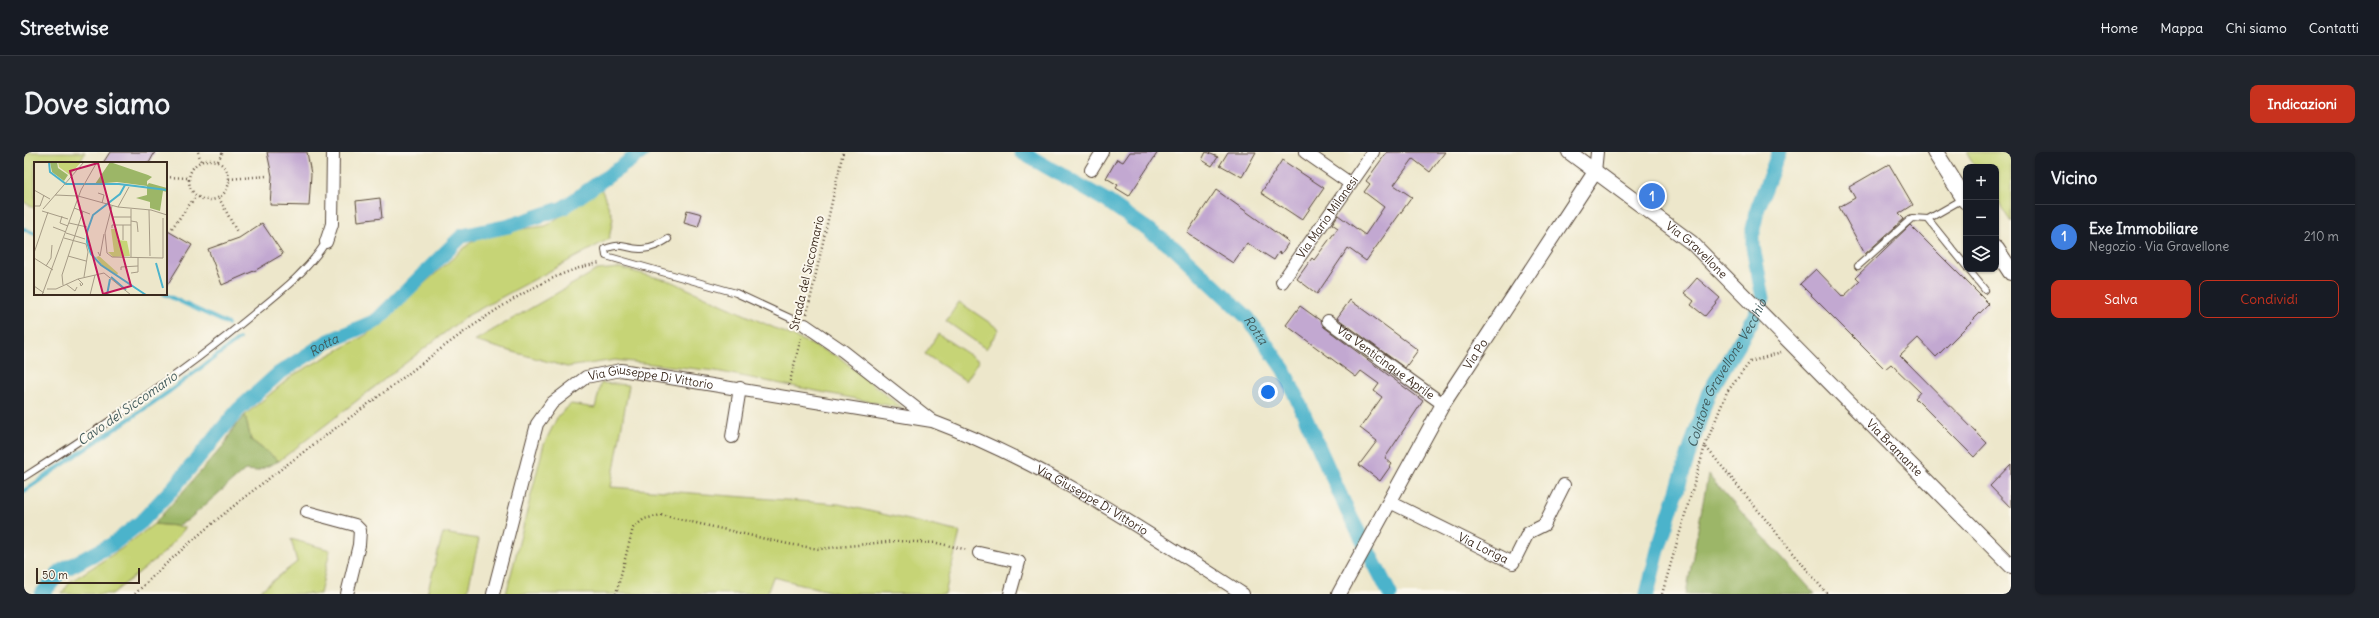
<!DOCTYPE html>
<html lang="it">
<head>
<meta charset="utf-8">
<style>
	:root { --surface:#171b24; --page:#20242c; --text:#f1f3f6; --muted:#9ea1a6; --line:#363941; --accent:#c8321e }
	body { margin:0; font-family:Delius,sans-serif; background:var(--page); color:var(--text) }
	.controls { position:absolute; right:12px; top:12px; display:grid; overflow:hidden; border-radius:8px; box-shadow:0 1px 3px #0004 }
	.controls button { width:36px; height:36px; display:grid; place-items:center; padding:0; border:0; border-bottom:1px solid var(--line); background:var(--surface); color:var(--text); font:20px sans-serif }
	.scale { position:absolute; left:12px; bottom:10px; width:104px; box-sizing:border-box; padding-left:4px; border:2px solid #3b2a1e; border-top:0; font-size:11px; line-height:14px; white-space:nowrap; color:#3b2a1e; -webkit-text-stroke:3px #fbf7ec; paint-order:stroke }
	.you { position:absolute; left:1244px; top:240px; width:14px; height:14px; margin:-10px; border:3px solid #fff; border-radius:50%; background:#1a73e8; box-shadow:0 0 0 6px #1a73e833 }
	.badge { display:grid; place-items:center; width:26px; height:26px; border-radius:50%; background:var(--accent); color:#fff; font-size:13px; font-weight:700 }
	.pin { position:absolute; translate:-50% -50%; border:2px solid #fff; box-shadow:0 1px 4px #0006 }
	.list { margin:0; padding:0; list-style:none }
	h2 { display:flex; justify-content:space-between; align-items:center; height:52px; margin:0; padding:0 16px; font-size:17px }
	h2 small { font-size:13px; font-weight:400; color:var(--muted) }
	.list li { display:grid; grid-template-columns:26px 1fr auto; gap:12px; align-items:center; box-sizing:border-box; height:64px; padding:0 16px; border-top:1px solid var(--line) }
	.list b { display:block; font-size:15px; white-space:nowrap }
	.list p { margin:0; font-size:13px; white-space:nowrap; color:var(--muted) }
	.list em { font-size:13px; font-style:normal; color:var(--muted) }
	.actions { display:flex; gap:8px; padding:12px 16px }
	.actions a { flex:1; padding:9px 0; border:1px solid var(--accent); border-radius:8px; text-align:center; font-size:14px; color:var(--accent) }
	.actions .main { background:var(--accent); color:#fff }
	.icon { flex:none; width:22px; height:22px; fill:none; stroke:currentColor; stroke-width:2; stroke-linecap:round; stroke-linejoin:round }
	.map { position:relative; flex:none; width:1987px; height:442px; overflow:hidden; border-radius:8px }
	header { display:flex; align-items:center; gap:24px; box-sizing:border-box; height:56px; padding:0 20px; background:var(--surface); border-bottom:1px solid var(--line) }
	header strong { font-size:19px }
	nav { display:flex; gap:22px; margin-inline-start:auto; font-size:14px }
	.intro { display:flex; align-items:center; justify-content:space-between; box-sizing:border-box; height:96px; padding:0 24px }
	h1 { margin:0; font-size:28px }
	.button { padding:10px 18px; border-radius:8px; background:var(--accent); color:#fff; font-size:14px; font-weight:700 }
	main { display:flex; gap:24px; padding:0 24px }
	aside { flex:1; background:var(--surface); border-radius:8px; box-shadow:0 1px 3px #0004 }
	.map>svg:first-child { display:block }
	.green { fill:#c6d476; stroke:#807f4a }
	.forest { fill:#9cb667; stroke:#6c7042 }
	.lines { fill:none; stroke-linecap:round; stroke-linejoin:round }
	.stream { stroke:#4cb3cb; stroke-width:4 }
	.canal { stroke:#4cb3cb; stroke-width:15 }
	.building { fill:#c2a8d1 }
	.service-casing { stroke:#564638; stroke-width:8 }
	.minor-casing { stroke:#564638; stroke-width:14 }
	.tertiary-casing { stroke:#564638; stroke-width:16 }
	.secondary-casing { stroke:#564638; stroke-width:18 }
	.path { stroke:#564638; stroke-width:2.5; stroke-dasharray:1 3; stroke-linecap:butt }
	.service { stroke:#fff; stroke-width:6 }
	.minor { stroke:#fff; stroke-width:12 }
	.tertiary { stroke:#fff; stroke-width:14 }
	.secondary { stroke:#fff; stroke-width:16 }
	.labels { text-anchor:middle; stroke-width:4; stroke-linejoin:round; paint-order:stroke }
	.street-label { font-size:12px; fill:#3b2a1e; stroke:#fbf7ec }
	.water-label { font-size:13px; font-style:italic; fill:#415a5b; stroke:#fbf7ec }
	.inset-river { fill:none; stroke:#4cb3cb; stroke-width:2 }
	.inset-road { fill:none; stroke:#a69b86; stroke-width:1 }
	.view { fill:#c2185b; fill-opacity:0.15; stroke:#c2185b; stroke-width:2 }
	.inset-edge { fill:none; stroke:#3b2a1e; stroke-width:2 }
</style>
</head>
<body>
<header>
<strong>Streetwise</strong>
<nav><a>Home</a><a>Mappa</a><a>Chi siamo</a><a>Contatti</a></nav>
</header>
<div class="intro"><h1>Dove siamo</h1><a class="button">Indicazioni</a></div>
<main>
<div class="map">
<svg width="1987" height="442" viewBox="0 0 1987 442">
	<rect width="100%" height="100%" fill="#fbf7ec"/>
	<filter id="ink" filterUnits="userSpaceOnUse"><feTurbulence type="fractalNoise" baseFrequency=".025" numOctaves="2"/><feDisplacementMap in="SourceGraphic" scale="8" xChannelSelector="R" yChannelSelector="G"/><feConvolveMatrix kernelMatrix="1 2 1 2 8 2 1 2 1" color-interpolation-filters="sRGB"/></filter>
	<filter id="wash" filterUnits="userSpaceOnUse"><feTurbulence type="fractalNoise" baseFrequency=".012" numOctaves="4" result="noise"/><feDisplacementMap in="SourceGraphic" scale="16" xChannelSelector="R" yChannelSelector="G"/><feGaussianBlur stdDeviation="0.9" result="paint"/><feColorMatrix in="noise" values="0 0 0 0 0 0 0 0 0 0 0 0 0 0 0 0 0 1.4 0 .05"/><feComposite in="paint" operator="in"/></filter>
	<g filter="url(#wash)">
		<rect width="100%" height="100%" fill="#ede7cb"/>
		<path class="green" d="M0,0H61L55,11H11V57L0,50Z
			M1942,0H1987V70L1972,47V15H1951Z
			M577,36L589,66L585,87L441,165L255,309L227,288L221,263L269,223L342,183L446,91L464,81L522,74Z
			M596,116L646,129L815,205L878,256L692,219L591,208L543,215L450,189L573,118Z
			M935,150L975,177L962,197L922,169Z
			M914,182L955,209L942,229L901,202Z
			M577,231L605,233L587,335L815,352L936,380L921,442H816L749,425L743,442H482L520,292L534,264L547,252L571,256Z
			M130,372L162,375L142,399L88,442H38L46,430L97,397Z
			M419,381L455,387L443,442H403Z
			M267,387L306,398L296,442H232L273,410Z"/>
		<path class="forest" d="M221,263L227,288L255,309L233,319L221,318L164,368L153,374L130,372L200,293L210,275Z
			M1684,323L1791,442H1662Z"/>
		<g class="lines">
			<path class="stream" d="M0,77L11,82
				M140,142L204,172
				M0,339L146,239L215,187"/>
			<g class="canal">
				<path id="s1" d="M997,0L1083,49L1150,96L1224,166L1260,218L1323,358L1366,442"/>
				<path id="s2" d="M18,442L37,419L89,392L117,370L149,336L214,258L254,222L303,190L352,169L438,84L485,74L539,56L618,0"/>
				<path id="s3" d="M1623,442L1634,398L1684,242L1727,171L1739,146L1729,95V77L1734,55L1755,0"/>
			</g>
		</g>
		<g id="blocks">
			<path class="building" d="M86,0H131L125,11H79Z
				M243,0H283L287,22L285,54L246,53L248,24Z
				M1106,0H1134L1105,44L1092,36L1094,33L1082,26L1093,7L1099,10Z
				M1182,0L1194,5L1188,14L1178,8Z
				M1204,0H1232L1218,25L1196,13Z
				M1363,0H1421L1406,20L1389,7L1370,33L1388,45L1342,109L1324,96L1293,142L1273,127L1288,106L1290,108L1314,76L1308,72L1314,63L1341,83L1360,55L1340,40L1346,32L1342,29Z
				M1258,8L1300,36L1278,68L1237,41Z
				M1865,12L1889,53L1875,62L1880,67L1841,102L1815,55L1831,46L1825,35Z
				M1192,38L1265,90L1257,102L1255,100L1250,108L1223,91L1209,111L1163,81Z
				M356,46L358,66L334,69L332,49Z
				M663,58L678,62L674,75L660,71Z
				M238,71L259,102L232,118L198,133L184,97L215,86Z
				M1886,73L1965,152L1912,205L1894,186L1876,203L1963,291L1950,305L1891,246L1896,240L1867,212L1861,217L1776,132L1792,117L1819,145L1836,129L1832,125Z
				M142,78L168,93L142,135Z
				M1673,126L1696,146L1681,164L1667,153L1670,149L1660,141Z
				M1326,148L1394,198L1381,216L1313,166Z
				M1276,154L1297,169L1300,175L1399,249L1361,306L1368,312L1356,329L1335,313L1353,289L1336,276L1358,245L1350,239L1355,232L1337,219L1332,225L1262,173Z
				M1987,312V356L1966,334Z"/>
		</g>
	</g>
	<g filter="url(#ink)">
		<use href="#blocks" fill-opacity="0" stroke="#564638" stroke-width="1"/>
		<g class="lines">
			<defs>
				<path id="service" d="M1904,67L1942,114
					M644,87C636,92 628,97 618,97C602,98 600,89 581,97L582,104L712,141L781,173
					M1834,114L1888,66L1904,67L1939,47
					M1944,117L1961,138
					M0,325C78,275 156,223 227,164C255,141 282,121 302,90"/>
				<g id="minor">
					<path d="M1281,0L1327,32"/>
					<path d="M1067,18L1078,0"/>
					<path d="M1571,20L1573,0"/>
					<path d="M302,90L308,72L309,0"/>
					<path id="s4" d="M1258,130L1349,0"/>
					<path id="s5" d="M1304,169L1419,252"/>
					<path d="M781,173L819,199L907,268"/>
					<path d="M708,285L716,236"/>
					<path id="s6" d="M1366,350L1489,411L1504,381L1520,373L1540,333"/>
					<path d="M283,360L331,373L336,378L335,393L323,442"/>
					<path d="M955,401L995,410L986,442"/>
					<path id="s7" d="M469,442L513,272L528,251L562,225L597,218L908,269C1020,311 1120,378 1219,442"/>
				</g>
				<g id="tertiary">
					<path id="s8" d="M1545,0L1668,91L1987,414"/>
					<path id="s9" d="M1315,442L1419,252L1571,20"/>
				</g>
				<path id="secondary" d="M1911,0L1942,49
					M1972,97L1987,120"/>
			</defs>
			<use href="#service" class="service-casing"/>
			<use href="#minor" class="minor-casing"/>
			<use href="#tertiary" class="tertiary-casing"/>
			<use href="#secondary" class="secondary-casing"/>
			<path class="path" d="M174,0L177,9
				M165 28a20 20 0 1 1 40 0a20 20 0 1 1-40 0Z
				M194,9L199,0
				M142,25L164,26
				M205,27L243,24
				M195,46L213,80
				M148,76L172,44
				M783,162L819,0
				M765,233L777,186
				M1681,294L1703,240L1726,210L1757,200
				M111,442C184,368 272,306 355,244C411,202 509,120 577,111
				M592,442L609,376L620,367L637,363L764,392L795,397L872,389L913,391L944,398
				M1638,442L1681,294L1803,442"/>
			<use href="#service" class="service"/>
			<use href="#minor" class="minor"/>
			<use href="#tertiary" class="tertiary"/>
			<use href="#secondary" class="secondary"/>
		</g>
	</g>
	<g class="labels">
		<g class="street-label">
			<text dy="4" stroke="none"><textPath href="#s4" startOffset="79">Via Mario Milanesi</textPath></text>
			<text dy="4" stroke="none"><textPath href="#s8" startOffset="161">Via Gravellone</textPath></text>
			<text transform="translate(783 121) rotate(-77)" y="4">Strada del Siccomario</text>
			<text dy="4" stroke="none"><textPath href="#s9" startOffset="276">Via Po</textPath></text>
			<text dy="4" stroke="none"><textPath href="#s5" startOffset="71">Via Venticinque Aprile</textPath></text>
			<text dy="4" stroke="none"><textPath href="#s7" startOffset="310">Via Giuseppe Di Vittorio</textPath></text>
			<text dy="4" stroke="none"><textPath href="#s8" startOffset="441">Via Bramante</textPath></text>
			<text dy="4" stroke="none"><textPath href="#s7" startOffset="774">Via Giuseppe Di Vittorio</textPath></text>
			<text dy="4" stroke="none"><textPath href="#s6" startOffset="104">Via Loriga</textPath></text>
		</g>
		<g class="water-label">
			<text dy="5" stroke="none"><textPath href="#s1" startOffset="297">Rotta</textPath></text>
			<text dy="5" stroke="none"><textPath href="#s2" startOffset="380">Rotta</textPath></text>
			<text dy="5" stroke="none"><textPath href="#s3" startOffset="236">Colatore Gravellone Vecchio</textPath></text>
			<text transform="translate(103 256) rotate(-35)" y="5">Cavo del Siccomario</text>
		</g>
	</g>
	<g transform="translate(10 10)">
		<rect width="133" height="133" fill="#ede7cb"/>
		<path d="M24,0H47L36,13L25,5ZM77,67H83V78L93,79L96,94L79,95L74,90H80ZM65,94L84,111L83,113L68,103L62,95Z" fill="#c6d476"/>
		<path d="M16,0H23L24,6L34,13L30,19L18,10ZM76,0L114,13L118,15L113,19V23L115,21L133,26V30L129,29L126,49L116,46V40L102,36L113,33V24L83,20L61,22Z" fill="#9cb667"/>
		<path class="inset-river" d="M15,0L16,10L32,22H85L133,28M91,23L86,32L59,53L53,70V80L57,92L67,103L112,133M122,101L129,126M77,115L92,128M73,133L76,117"/>
		<path class="inset-road" d="M0,28L16,37M64,31L70,33L68,41M21,33L44,34L84,45L117,48L133,53M0,44H6L10,33M78,44L71,71L73,91L78,95L129,96V56M84,45L95,25M40,46L56,52M9,47L50,0M97,47V95M115,48L116,94M8,49L34,57M28,54L26,61L34,64M79,55H97M97,59L103,60L104,70M35,61L53,65M19,65L32,70M78,66V63H97M32,71L51,77M30,76L52,82L54,90L50,115M89,78V63M64,90L66,94L70,72M0,91L14,50M34,94L52,99M0,96L19,108M12,104L17,96L18,83M87,108V105L104,104M97,111L104,110V95M44,117L49,122L47,124L46,121M32,122L41,129L43,125M29,123L28,113L49,49M0,124L10,131M13,127H22L44,117L70,111L97,133M8,133L47,28L63,0M56,133L61,113"/>
		<path class="view" d="M64,1L97,124L69,132L36,9Z"/>
		<rect width="133" height="133" class="inset-edge"/>
	</g>
</svg>
<div class="controls">
<button>+</button>
<button>−</button>
<button><svg class="icon" aria-label="layers" viewBox="0 0 24 24"><path d="M12 4l9 5-9 5-9-5zM3 14l9 5 9-5"/></svg></button>
</div>
<div class="scale">50 m</div>
<div class="you"></div>
<div class="pin badge" style="left:1628px;top:44px;background:#3f7fe0">1</div>
</div>
<aside>
<h2>Vicino<small></small></h2>
<ul class="list">
<li><span class="badge" style="background:#3f7fe0">1</span><div><b>Exe Immobiliare</b><p>Negozio · Via Gravellone</p></div><em>210 m</em></li>
</ul>
<div class="actions"><a class="main">Salva</a><a>Condividi</a></div>
</aside>
</main>
</body>
</html>
